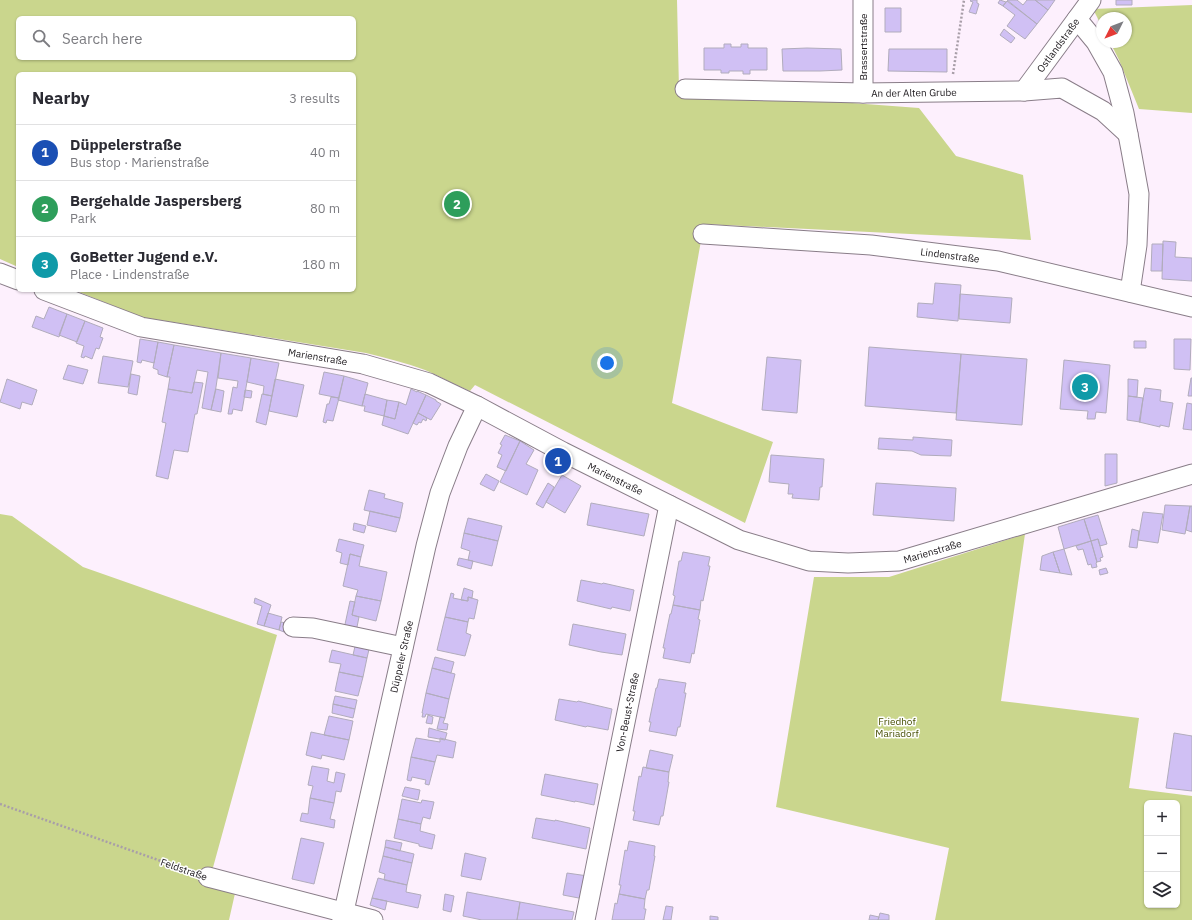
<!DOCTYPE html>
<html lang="en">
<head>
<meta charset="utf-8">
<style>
	:root { --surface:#fff; --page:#f7f7f7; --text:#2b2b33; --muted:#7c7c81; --line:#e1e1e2; --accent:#637828 }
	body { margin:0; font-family:"IBM Plex Sans",sans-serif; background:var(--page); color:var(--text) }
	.controls { position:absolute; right:12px; bottom:12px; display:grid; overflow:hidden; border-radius:6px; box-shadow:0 1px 3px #0004 }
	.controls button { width:36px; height:36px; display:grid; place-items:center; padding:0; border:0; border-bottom:1px solid var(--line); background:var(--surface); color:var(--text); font:20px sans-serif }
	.compass { position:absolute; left:1096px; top:12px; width:36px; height:36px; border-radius:50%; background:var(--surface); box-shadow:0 1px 3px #0004; rotate:228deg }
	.you { position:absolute; left:607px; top:363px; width:14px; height:14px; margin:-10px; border:3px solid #fff; border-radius:50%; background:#1a73e8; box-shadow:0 0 0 6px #1a73e833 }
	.badge { display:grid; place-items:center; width:26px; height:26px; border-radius:50%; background:var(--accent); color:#fff; font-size:13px; font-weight:700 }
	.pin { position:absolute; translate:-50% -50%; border:2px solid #fff; box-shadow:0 1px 4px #0006 }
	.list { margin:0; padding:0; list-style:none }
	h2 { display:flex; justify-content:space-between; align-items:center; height:52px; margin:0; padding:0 16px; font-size:17px }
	h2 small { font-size:13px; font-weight:400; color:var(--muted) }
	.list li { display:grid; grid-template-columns:26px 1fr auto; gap:12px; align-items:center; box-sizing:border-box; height:56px; padding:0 16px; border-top:1px solid var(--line) }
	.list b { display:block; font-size:15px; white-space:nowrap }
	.list p { margin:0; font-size:13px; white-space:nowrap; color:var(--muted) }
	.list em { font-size:13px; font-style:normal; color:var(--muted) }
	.icon { flex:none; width:22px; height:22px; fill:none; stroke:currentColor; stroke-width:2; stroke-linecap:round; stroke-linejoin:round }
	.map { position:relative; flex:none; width:1192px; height:920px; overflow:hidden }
	.search { position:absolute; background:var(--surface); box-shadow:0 1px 3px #0004; left:16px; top:16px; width:340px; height:44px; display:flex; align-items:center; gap:10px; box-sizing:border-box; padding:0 14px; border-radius:6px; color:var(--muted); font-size:15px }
	.panel { position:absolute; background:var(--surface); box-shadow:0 1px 3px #0004; left:16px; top:72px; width:340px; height:220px; border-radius:6px }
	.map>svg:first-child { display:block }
	.green { fill:#cad68d; fill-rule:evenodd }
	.building { fill:#d0c0f4; stroke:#b1acbc }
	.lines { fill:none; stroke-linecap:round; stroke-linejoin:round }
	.minor-casing { stroke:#897d88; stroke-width:21 }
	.path { stroke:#a89ea8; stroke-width:2.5; stroke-dasharray:2 2; stroke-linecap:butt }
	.minor { stroke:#fff; stroke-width:19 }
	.labels { text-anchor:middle; stroke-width:3; stroke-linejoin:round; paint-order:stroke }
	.street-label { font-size:10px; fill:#1b171b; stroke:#fff }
	.park-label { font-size:10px; fill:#485005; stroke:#fff }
</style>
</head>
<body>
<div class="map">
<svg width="1192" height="920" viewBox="0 0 1192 920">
	<rect width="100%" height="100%" fill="#fdf0fd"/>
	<path class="green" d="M0,0H677L679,90L919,108L956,156L1023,175L1031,240L704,224L672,403L773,442L745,523L475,385L470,391C455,385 440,376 425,370C406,363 386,358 366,353L141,317L74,290H354V74H18V267L0,259ZM18,18H354V58H18Z
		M1192,5V113L1139,109L1119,60L1110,42H1126V18H1102V27L1093,9Z
		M0,514L12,516L83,567L277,635L209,882L236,889L229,920H0Z
		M1025,534L1001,701L1139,718L1129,788L1192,796V920H935L949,848L776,807L814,577H889ZM1147,803H1177V905H1147Z"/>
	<path class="building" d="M971,0H977V3L979,4L976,14L969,12L973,2L970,1Z
		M1000,0L1006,2L1003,6L998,3Z
		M1007,0H1017L1023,5L1027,0H1035L1048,10L1037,24Z
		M1035,0H1055L1048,10Z
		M1116,0H1132V5H1116Z
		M1007,1L1037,24L1025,39L1007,26L1015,15L1003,6Z
		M885,8H901V32H885Z
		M1004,29L1015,38L1011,43L1000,35Z
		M724,44H731V47H741V44H748V48H767V70H750V74H743V71H729V73H721V70H704V48H724Z
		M807,48L841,49L842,70L820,71H783L782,49Z
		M889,49H947V72L888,71Z
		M1163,241L1176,242L1175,257L1192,258V281L1162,279Z
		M1152,244H1163L1162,271H1151Z
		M935,283L961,285L958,321L917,317L918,303L933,304Z
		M960,294L1012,298L1010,323L959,319Z
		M49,307L67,314L59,337L32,327L36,316L44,319Z
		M67,314L85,321L77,342L59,335Z
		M85,321L103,328L100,337L103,338L99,349L96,348L92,359L85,356L84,358L81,357L84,346L76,343Z
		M140,339L158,342L154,363L142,360L141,363L137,362Z
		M1174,339H1191L1190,370L1174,369Z
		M1134,341H1146V348H1134Z
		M158,342L174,345L167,377L158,374V370L153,368Z
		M174,345L221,353L216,387L211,410L202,408L208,372L197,370L192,393L168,389L170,377H167Z
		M869,347L961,354L956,413L865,406Z
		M221,353L251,358L242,411L233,409L232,414H228L233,387L237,388L238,381L218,378Z
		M961,354L1027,359L1022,425L956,420Z
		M103,356L133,361L128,387L98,383Z
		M767,357L801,360L797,413L762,410Z
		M251,358L279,363L272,396L263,394L264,386L247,382Z
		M1064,360L1110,365L1106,413L1096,412L1095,419H1087L1088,411L1060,409Z
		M68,365L88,370L83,384L63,379Z
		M324,372L344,376L339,398L319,394Z
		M131,374L140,376L137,395L128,393Z
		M344,376L368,383L362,406L338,400Z
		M1191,378H1192V396H1188Z
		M7,379L37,390L32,405L22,402L20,409L0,402Z
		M275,379L304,385L297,417L269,411Z
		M1128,379L1138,380L1137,397L1128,396Z
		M194,382L203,383L197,414H195L188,452L174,450L168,479L156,476L166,423L162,422L168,389L192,393Z
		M1145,388L1161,390L1160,401L1173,403L1169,427L1160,425V427L1139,422Z
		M216,389L224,391L221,412L211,410Z
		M411,389L417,392V391L426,395L408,434L382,425L384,416L395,419L399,402L406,405Z
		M245,390L252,391L251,398L244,397Z
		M262,394L272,396L266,425L256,422Z
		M365,394L387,400L384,416L364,411L365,406H362Z
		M426,395L436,400V401L441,404L431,420L418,413Z
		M1128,396L1143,398L1140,422L1127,420Z
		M331,397L339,398L333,421L327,420L326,423L323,422L327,404H329Z
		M387,400L399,402L395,419L384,416Z
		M1187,403L1192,404V430L1183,429Z
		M418,413L427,418L426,421L423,419L421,423L419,422L417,425L413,423Z
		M505,435L520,441L506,471L497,467L502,455L498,453L502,445L500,444Z
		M913,437L952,440L951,456L921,455L912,451L878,449L879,438L913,440Z
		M520,441L534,450L526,464L538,470L527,495L500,482Z
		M1105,454H1117V483L1105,486Z
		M771,455L824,459L822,487H820L819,500L792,498L793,494H788L789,484L769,482Z
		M486,474L499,481L494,491L480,484Z
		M562,475L581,486L565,513L546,502Z
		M548,483L554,487L543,508L536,504Z
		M876,483L956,488L954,521L873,515Z
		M369,490L385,494L384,498L403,503L400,518L364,510Z
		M591,503L649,514L644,536L587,525Z
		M1165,505L1190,506L1185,534L1162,530Z
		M1190,506H1192V532L1186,530Z
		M370,511L400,518L396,532L367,525Z
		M1143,512L1163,514L1158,543L1138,540Z
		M1098,515L1107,544L1100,546L1098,539L1091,541L1084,519Z
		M468,518L502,526L498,541L464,533Z
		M1084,519L1091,541L1064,549L1058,527Z
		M354,523L366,526L364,533L353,530Z
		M1132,529L1139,531L1137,548L1129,547Z
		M464,533L498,541L492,566L468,560L470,551L461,548Z
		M339,539L364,545L361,557L350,554L348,565L340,563L342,553L336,551Z
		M1098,539L1103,557L1100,558L1101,561L1097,562L1091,541Z
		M1091,541L1097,562L1096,563L1097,567L1092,568L1091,564L1088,565L1083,549L1078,550L1076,546Z
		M1064,549L1072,575L1060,573L1053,552Z
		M683,552L710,557L708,566H710L703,601L701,600L700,610L673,605L675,596L673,595L679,561H681Z
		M1053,552L1060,573L1040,570L1042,556Z
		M350,554L361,557L359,566L387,572L381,601L356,596L358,590L343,586Z
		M459,558L473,561L471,569L457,565Z
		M1106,568L1108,573L1100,575L1099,570Z
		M581,580L602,584L603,583L634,590L630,611L612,607L611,609L577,601Z
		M464,588L473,591L472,598L468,597V601L461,600Z
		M451,593L454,594L453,598L468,601V597L478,600L474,619L469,618L468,622L445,617Z
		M356,596L381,601L376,621L352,615Z
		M255,598L271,605L264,626L257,624L262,606L254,603Z
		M350,601L355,602L352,615L359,617L356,632L344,629Z
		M673,605L700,610L698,619L700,620L694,654L692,653L690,663L663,658L665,648H663L670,614H671Z
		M268,613L282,617L279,630L264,626Z
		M445,617L468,622L466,633L471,635L465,656L437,650Z
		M281,622L286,623L284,632L279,630Z
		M573,624L626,634L622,655L601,652L569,645Z
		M356,642L370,645L367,658L353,655Z
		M332,650L367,658L363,677L339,672L341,664L329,662Z
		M435,657L454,662L451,673L432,668Z
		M432,668L455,674L449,699L426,693Z
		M339,672L363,677L358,696L335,691Z
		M659,679L686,683L684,693H686L680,727H678L676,736L649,731L651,722H649L656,688H657Z
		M426,693L449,699L445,718L426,714L425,717H422L423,713H422Z
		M335,696L357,700L355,709L333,704Z
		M559,699L577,702L578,701L612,709L608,730L587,726L586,727L555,720Z
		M333,704L355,709L353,718L332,713Z
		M428,715L433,717L432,724L426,723Z
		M329,716L353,721L349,740L324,735Z
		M440,717L445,718L443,723L448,724L447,730L437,729Z
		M429,728L447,733L445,740L428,737Z
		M311,732L349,740L344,760L322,755L321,759L306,755Z
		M1174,733L1192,736V791L1166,788Z
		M416,738L440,742V738L456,742L453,758L437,755L435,762L411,757Z
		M650,750L673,755L669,772L646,768Z
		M411,757L435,762L429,785L425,784L426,780L412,777L411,781L407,780Z
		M312,766L329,769L327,781L334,783L336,772L345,774L341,792L336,791L334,803L310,798L313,786L308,785Z
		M643,767L669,772L668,782H669L663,816H661L659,825L633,820L635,811H633L639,776L641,777Z
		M545,774L598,784L594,805L575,801V802L541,795Z
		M405,787L420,790L418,800L402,796Z
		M310,798L334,803L330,819L335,820L334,828L300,821L302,813L308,814Z
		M402,799L421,803L422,800L434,802L430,819L423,817L421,824L398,819Z
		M536,818L555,821V820L590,828L586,849L532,838Z
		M398,819L421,824L420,831L435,835L432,849L419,846V844L394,838Z
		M301,838L324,843L314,884L292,879Z
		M386,840L402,843L400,851L385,847Z
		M629,841L655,846L654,856H655L649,890H647L645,899L619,894L621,885H619L625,850L627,851Z
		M385,847L414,854L412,863L383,856Z
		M465,853L486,858L481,880L461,876Z
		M383,856L412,863L407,885L384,880L385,874L379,872Z
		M567,873L588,876L584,899L563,895Z
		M378,878L407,885L406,892L421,895L418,908L372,898Z
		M467,892L520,902L517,920H482L463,916Z
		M445,894L454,896L451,912L443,910Z
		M619,894L645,899L644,909H646L644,920H612L615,903L617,904Z
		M372,898L387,901L385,910L370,905Z
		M520,902L574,912L572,920H517Z
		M666,906L673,907L671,920H663Z
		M880,913L889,915V920H878Z
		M870,915L879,917L878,920H869Z
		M710,916L718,917V920H710Z"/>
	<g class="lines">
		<defs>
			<g id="minor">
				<path d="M1077,19L1096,42L1113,72L1124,113L1131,150L1139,194L1137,245L1130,292"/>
				<path id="s1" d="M685,89L863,93L1024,91L1062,88L1103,111L1128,134"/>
				<path id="s2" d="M1024,91L1091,0"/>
				<path d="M863,93V0"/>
				<path id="s3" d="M703,234L871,245L998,261L1192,307"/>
				<path d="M0,273L18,280"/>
				<path id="s4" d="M44,290L141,327L363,364L429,383L477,406L563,452L739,540L809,561L848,563L899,561L1192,474"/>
				<path d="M293,627L313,628L403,647"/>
				<path d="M208,877L373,920"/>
				<path id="s5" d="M342,920L426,546L440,493L458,446L477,406"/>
				<path id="s6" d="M585,920L669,505"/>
			</g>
		</defs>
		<use href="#minor" class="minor-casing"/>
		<path class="path" d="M953,74L964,0
			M0,804L192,872"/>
		<use href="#minor" class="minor"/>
	</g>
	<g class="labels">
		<g class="street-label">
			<text dy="4" stroke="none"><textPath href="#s2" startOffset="57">Ostlandstraße</textPath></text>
			<text transform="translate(863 47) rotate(-90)" y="4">Brassertstraße</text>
			<text dy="4" stroke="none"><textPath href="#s1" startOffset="229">An der Alten Grube</textPath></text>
			<text dy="4" stroke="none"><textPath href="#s3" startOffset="248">Lindenstraße</textPath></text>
			<text dy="4" stroke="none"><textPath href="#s4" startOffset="283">Marienstraße</textPath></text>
			<text dy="4" stroke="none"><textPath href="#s4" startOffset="607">Marienstraße</textPath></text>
			<text dy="4" stroke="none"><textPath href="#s4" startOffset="943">Marienstraße</textPath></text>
			<text dy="4" stroke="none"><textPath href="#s5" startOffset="270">Düppeler Straße</textPath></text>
			<text dy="4" stroke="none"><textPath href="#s6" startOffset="212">Von-Beust-Straße</textPath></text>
			<text transform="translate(184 869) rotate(19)" y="4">Feldstraße</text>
		</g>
		<g class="park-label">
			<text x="897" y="725">Friedhof<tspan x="897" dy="12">Mariadorf</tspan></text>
		</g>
	</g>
</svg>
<div class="controls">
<button>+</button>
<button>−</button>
<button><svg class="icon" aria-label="layers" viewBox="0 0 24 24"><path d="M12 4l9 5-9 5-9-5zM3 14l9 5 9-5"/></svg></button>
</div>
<svg class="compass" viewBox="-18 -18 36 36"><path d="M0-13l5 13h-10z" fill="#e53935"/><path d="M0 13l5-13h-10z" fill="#7c7c81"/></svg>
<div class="you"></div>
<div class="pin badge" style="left:558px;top:461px;background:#1a4fb4">1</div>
<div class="pin badge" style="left:457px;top:204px;background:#2e9e5b">2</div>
<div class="pin badge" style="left:1085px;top:387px;background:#0f9aa8">3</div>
<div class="search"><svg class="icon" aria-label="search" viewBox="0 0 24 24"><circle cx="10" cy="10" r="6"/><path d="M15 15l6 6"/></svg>Search here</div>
<section class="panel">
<h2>Nearby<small>3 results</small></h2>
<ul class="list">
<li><span class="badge" style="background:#1a4fb4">1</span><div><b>Düppelerstraße</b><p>Bus stop · Marienstraße</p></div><em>40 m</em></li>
<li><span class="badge" style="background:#2e9e5b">2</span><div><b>Bergehalde Jaspersberg</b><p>Park</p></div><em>80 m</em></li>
<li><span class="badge" style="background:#0f9aa8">3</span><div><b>GoBetter Jugend e.V.</b><p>Place · Lindenstraße</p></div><em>180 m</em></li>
</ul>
</section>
</div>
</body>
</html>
